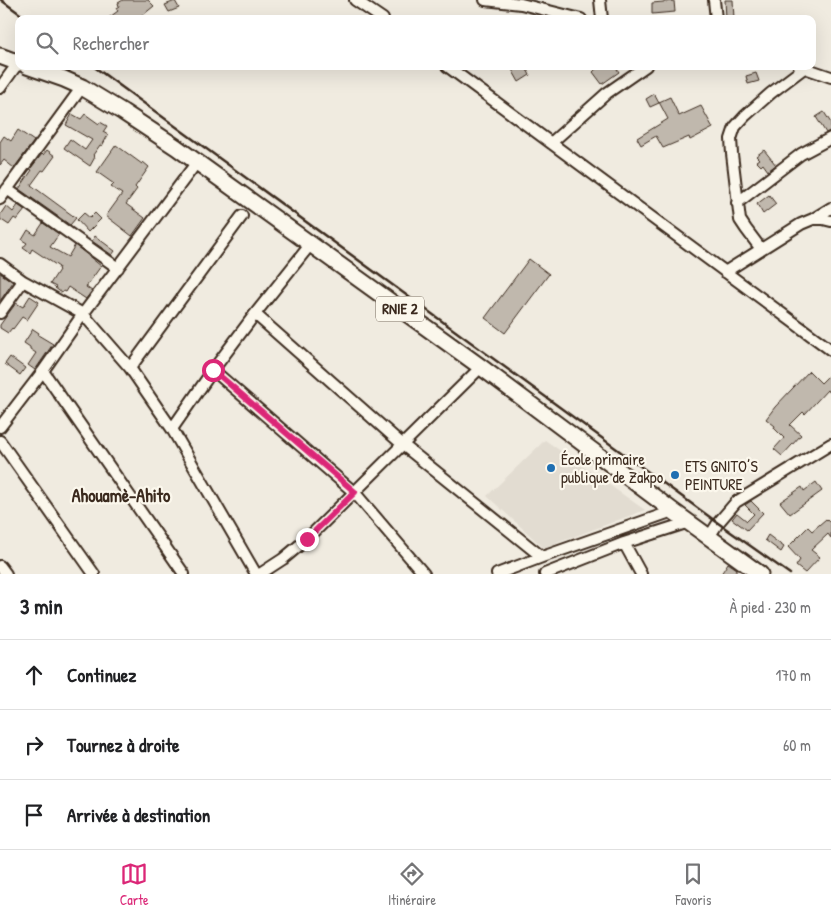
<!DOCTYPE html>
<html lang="fr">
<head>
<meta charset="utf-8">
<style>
	:root { --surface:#fff; --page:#f6f6f6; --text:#202124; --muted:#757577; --line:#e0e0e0; --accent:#db2777 }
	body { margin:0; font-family:"Patrick Hand",sans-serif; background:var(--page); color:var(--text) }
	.stop { position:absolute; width:15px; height:15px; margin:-11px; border:4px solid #db2777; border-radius:50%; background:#fff }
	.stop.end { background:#db2777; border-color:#fff; box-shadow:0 1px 5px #0008 }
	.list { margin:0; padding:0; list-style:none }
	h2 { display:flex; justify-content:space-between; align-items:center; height:65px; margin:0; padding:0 20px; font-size:21px }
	h2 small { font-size:16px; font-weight:400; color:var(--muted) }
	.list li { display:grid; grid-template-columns:32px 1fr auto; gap:15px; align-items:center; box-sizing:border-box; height:70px; padding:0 20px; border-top:1px solid var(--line) }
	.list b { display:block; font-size:19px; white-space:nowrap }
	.list em { font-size:16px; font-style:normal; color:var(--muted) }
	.icon { flex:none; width:28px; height:28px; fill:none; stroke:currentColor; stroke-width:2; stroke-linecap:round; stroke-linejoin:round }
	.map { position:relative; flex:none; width:831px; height:574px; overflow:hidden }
	.search { position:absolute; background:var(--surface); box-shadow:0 5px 20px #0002; left:15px; right:15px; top:15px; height:55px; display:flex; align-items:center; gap:12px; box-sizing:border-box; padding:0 18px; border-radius:10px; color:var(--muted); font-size:19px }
	.sheet { height:275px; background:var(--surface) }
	nav { display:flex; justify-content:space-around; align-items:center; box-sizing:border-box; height:70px; border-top:1px solid var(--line); background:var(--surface); font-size:14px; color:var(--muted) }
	nav a { display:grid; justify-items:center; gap:2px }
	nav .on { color:var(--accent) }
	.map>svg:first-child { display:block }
	.built { fill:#e2dcd1 }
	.building { fill:#c0b8ad; stroke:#3b2a1e }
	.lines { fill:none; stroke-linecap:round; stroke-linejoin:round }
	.minor-casing { stroke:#3b2a1e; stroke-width:14 }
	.highway-casing { stroke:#3b2a1e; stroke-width:19 }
	.minor { stroke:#fbf7ec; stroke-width:10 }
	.highway { stroke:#fbf7ec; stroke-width:15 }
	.rail { stroke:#3b2a1e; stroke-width:2.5 }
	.route { stroke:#db2777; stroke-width:6 }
	.poi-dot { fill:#1f6fb2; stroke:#fbf7ec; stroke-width:2 }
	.labels { text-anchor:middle; stroke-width:4.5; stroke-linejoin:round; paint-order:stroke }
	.shield { fill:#fbf7ec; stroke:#75685c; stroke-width:1 }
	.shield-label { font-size:15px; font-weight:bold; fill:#3b2a1e }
	.poi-label { font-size:16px; fill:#3b2a1e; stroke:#fbf7ec; text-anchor:start }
	.neighbourhood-label { font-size:18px; font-weight:bold; fill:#3b2a1e; stroke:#fbf7ec }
</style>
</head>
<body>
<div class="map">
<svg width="831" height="574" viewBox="0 0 831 574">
	<rect width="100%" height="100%" fill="#f0ebe0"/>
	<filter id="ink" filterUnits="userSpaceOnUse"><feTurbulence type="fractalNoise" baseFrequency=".02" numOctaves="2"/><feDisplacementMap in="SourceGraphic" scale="10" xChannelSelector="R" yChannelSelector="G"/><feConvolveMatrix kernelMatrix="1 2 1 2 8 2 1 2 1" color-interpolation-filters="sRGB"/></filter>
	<g filter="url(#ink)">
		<path class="built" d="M545,440L645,510L544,548L487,496Z"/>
		<path class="building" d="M123,0H148L154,6L138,19H107L118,11L116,8L119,6L118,3Z
			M725,0H733L734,19H726Z
			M175,1L179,8L169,12L165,5Z
			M674,1L675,12L652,14V3Z
			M510,66H525L530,75L519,82Z
			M594,66H615L619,72L602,84L593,72L596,69Z
			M756,73L759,81L748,84L746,76Z
			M654,94L659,103L650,107L646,99Z
			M670,97L679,116L701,106L713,128L690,140L689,137L663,148L656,136L641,145L637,138L668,119L659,102Z
			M824,112L831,123V130L826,133L816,117Z
			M72,114L81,119L85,114L99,124L100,122L107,126L103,132L108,135L102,146L100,145L93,155L95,157L90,166L64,148L70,139L85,150L92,140L66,125Z
			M18,130L34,141L14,168L4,160L0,165V142L4,136L11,141Z
			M116,145L142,164L143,162L149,167L135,187L137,189L126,204L145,218L132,236L106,216L122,194L111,187L114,184L97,172Z
			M47,150L55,156L44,171L42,170L31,185L76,218L70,225L19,189L32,170L30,169L42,154L43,155Z
			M764,150L776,165L768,171L763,164L761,166L756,161L759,159L756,156Z
			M769,195L776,204L763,214L757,204Z
			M18,205L25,210L17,220L14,218L9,225L0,219V215L6,206L13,212Z
			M84,213L90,218L95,213L101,219L88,232L77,220Z
			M43,223L59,234L50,247L68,257L75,245L101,266L86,287L92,291L86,299L68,287L65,292L63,291L62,293L55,288L56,287L50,284L59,270L58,269L59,267L32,249L30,253L23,248L27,243L22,240L28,230L35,235Z
			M95,236L115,251L112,255L92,241Z
			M529,259L549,274L505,333L485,318Z
			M0,273L13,282L0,301Z
			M30,296L39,302L27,320L22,317L13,329L12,328L8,333L0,328V325L16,303L23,307Z
			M33,329L39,333L38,335L53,344L35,370L28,365L36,353L30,349V347L24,343Z
			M10,357L25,368L20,375L5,364Z
			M809,371L821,383L831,373V393L827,390L805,414L803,412L790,425L801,435L782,456L774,449L784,438L774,428L775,426L766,419L775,407Z
			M816,482L822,491L790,514L780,502L802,487L804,491Z
			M751,501L763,513L747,530L732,519L737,513L747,521L754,514L745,505Z
			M826,519L831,524V538L828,534L811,550L820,557L805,573L796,566L800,560L788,547L808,527L812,531Z
			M768,535L784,547L781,552L765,540Z
			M728,563L737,569L734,574H721Z"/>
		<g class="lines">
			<defs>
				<path id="minor" d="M355,0L383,19
					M485,0L521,4L581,19
					M600,0L602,19
					M714,0L716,19
					M447,66L831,350
					M799,66L831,77
					M0,88L18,63
					M551,143L607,93L646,66
					M7,189L118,268
					M0,199L82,87
					M737,203L801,154L831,138
					M814,219H823L831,221
					M761,249L746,229L740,220L732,154L731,139L735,127L745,116L771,93L804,68
					M0,264L23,281L83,314L130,368L172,429L256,574
					M725,272L801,224L813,219L831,208
					M0,313L23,281
					M255,314L403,445L542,557
					M130,368L242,216
					M213,370L355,493L424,574
					M43,371L184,574
					M0,427L43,371L83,314L197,162
					M172,429L213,370L255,314L310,245
					M0,441L94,574
					M709,537L718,523L736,502L831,444
					M624,543L641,574
					M0,566L6,574
					M260,574L283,559L307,539L481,367
					M497,574L542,557L673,511
					M545,574L624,543L689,522"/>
				<path id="highway" d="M0,56L19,63
					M27,66L64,79L82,87L123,112L176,147L481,367L673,511L760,574"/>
			</defs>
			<use href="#minor" class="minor-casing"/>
			<use href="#highway" class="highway-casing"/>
			<use href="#minor" class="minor"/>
			<use href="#highway" class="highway"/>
			<path class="rail" d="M1,0L27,19
				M93,66L718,523L790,574"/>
		</g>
	</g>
	<g class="lines" filter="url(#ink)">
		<path class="route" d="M213,370L355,492L307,539"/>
	</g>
	<g class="poi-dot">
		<circle cx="551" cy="468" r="5"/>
		<circle cx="675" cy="475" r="5"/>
	</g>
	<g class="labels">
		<rect class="shield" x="376" y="296.5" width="48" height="25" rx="4"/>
		<g class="shield-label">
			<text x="400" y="314">RNIE 2</text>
		</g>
		<g class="poi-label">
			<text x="561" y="465">École primaire<tspan x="561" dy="18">publique de Zakpo</tspan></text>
			<text x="685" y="472">ETS GNITO’S<tspan x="685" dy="18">PEINTURE</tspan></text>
		</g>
		<g class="neighbourhood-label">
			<text x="121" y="502">Ahouamè-Ahito</text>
		</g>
	</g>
</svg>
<div class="stop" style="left:213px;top:370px"></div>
<div class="stop end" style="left:307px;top:539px"></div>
<div class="search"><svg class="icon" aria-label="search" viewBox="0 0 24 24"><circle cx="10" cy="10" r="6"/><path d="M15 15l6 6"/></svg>Rechercher</div>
</div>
<section class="sheet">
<h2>3 min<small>À pied · 230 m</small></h2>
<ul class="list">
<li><svg class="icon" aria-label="ahead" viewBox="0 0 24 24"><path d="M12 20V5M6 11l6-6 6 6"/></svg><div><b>Continuez</b></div><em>170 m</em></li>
<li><svg class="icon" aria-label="right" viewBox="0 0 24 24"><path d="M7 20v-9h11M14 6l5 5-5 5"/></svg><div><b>Tournez à droite</b></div><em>60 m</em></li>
<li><svg class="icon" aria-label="arrive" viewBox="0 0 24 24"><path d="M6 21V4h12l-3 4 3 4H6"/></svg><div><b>Arrivée à destination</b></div></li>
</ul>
</section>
<nav>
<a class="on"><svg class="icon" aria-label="map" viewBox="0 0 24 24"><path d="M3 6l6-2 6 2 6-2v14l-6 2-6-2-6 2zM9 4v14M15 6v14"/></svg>Carte</a>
<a><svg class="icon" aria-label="directions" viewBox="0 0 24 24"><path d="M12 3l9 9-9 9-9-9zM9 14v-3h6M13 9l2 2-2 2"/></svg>Itinéraire</a>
<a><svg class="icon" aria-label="saved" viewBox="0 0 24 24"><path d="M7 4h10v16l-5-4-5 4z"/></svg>Favoris</a>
</nav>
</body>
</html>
